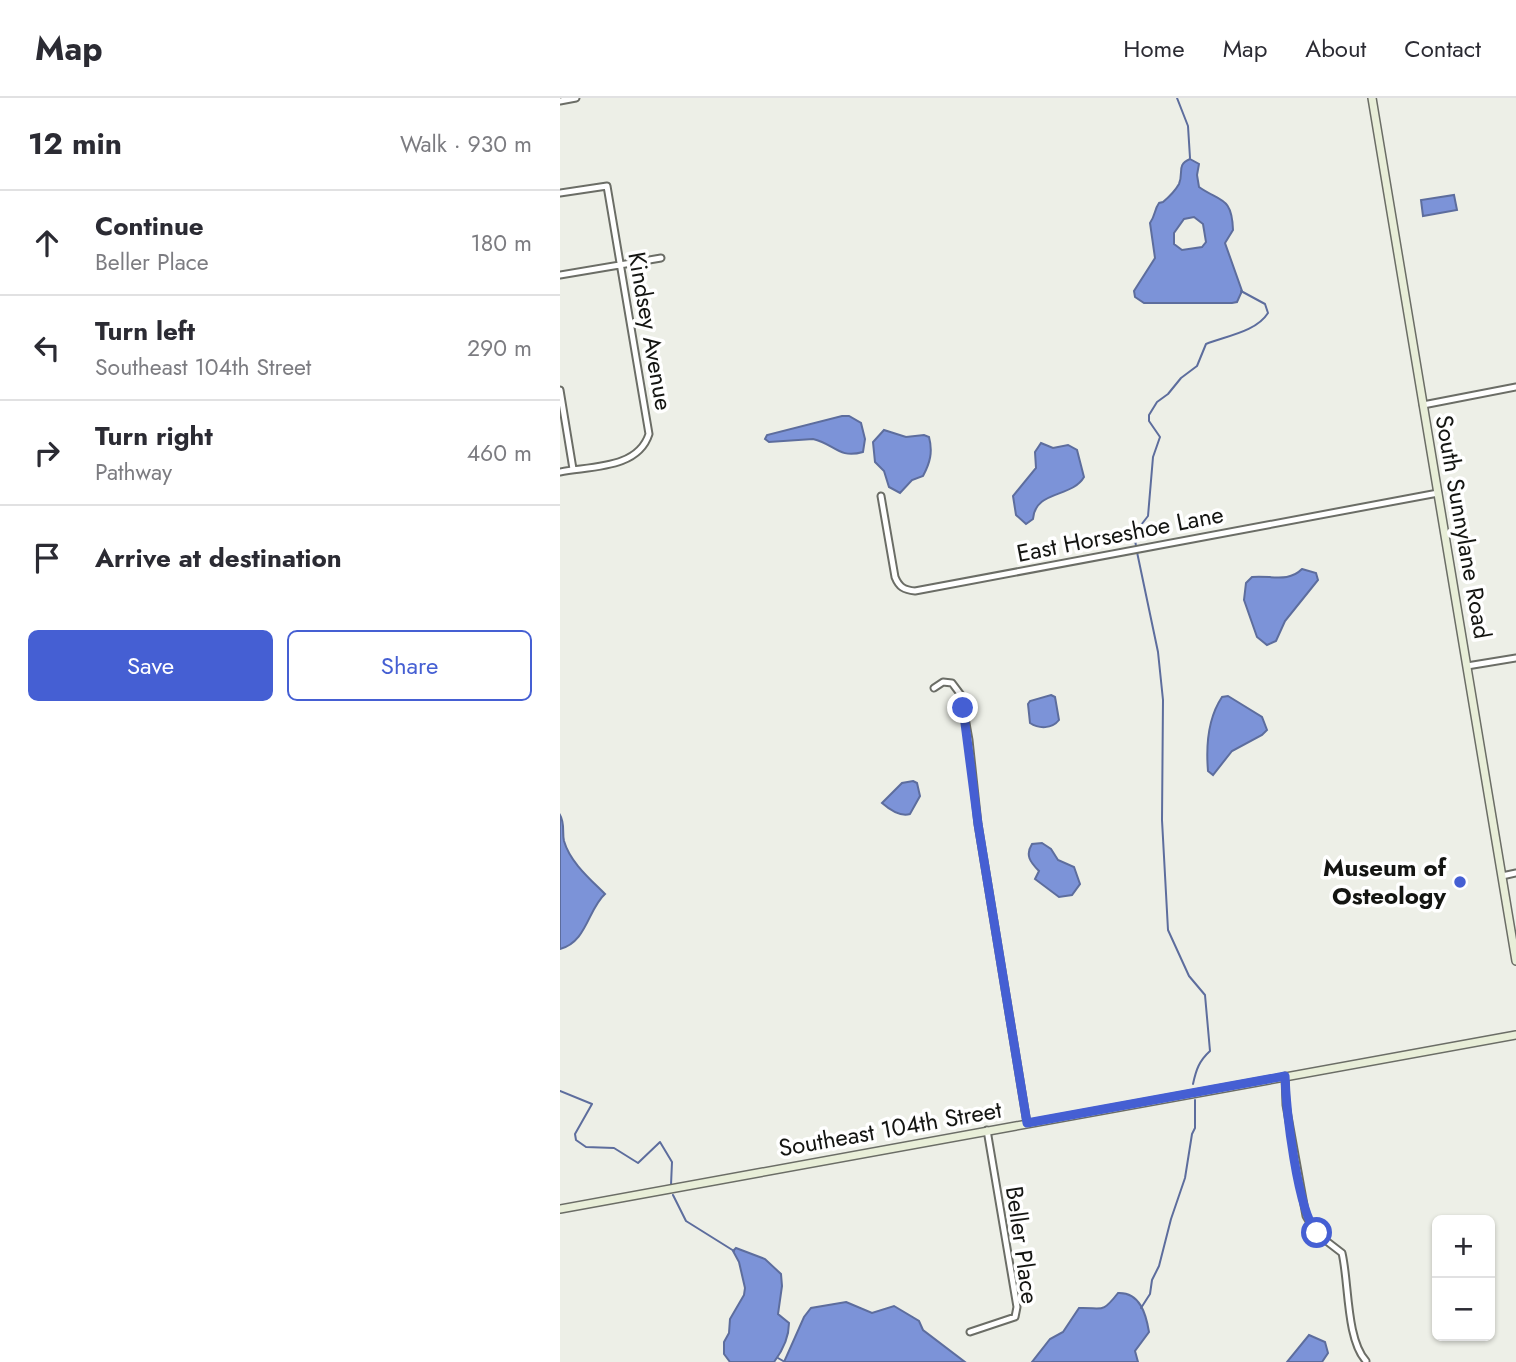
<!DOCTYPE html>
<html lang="en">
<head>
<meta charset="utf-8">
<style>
	:root { --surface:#fff; --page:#f2f2f3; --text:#2b2b33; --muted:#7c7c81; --line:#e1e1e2; --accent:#455fd3 }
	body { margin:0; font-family:Jost,sans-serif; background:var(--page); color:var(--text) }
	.controls { position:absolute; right:21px; bottom:21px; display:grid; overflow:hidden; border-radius:10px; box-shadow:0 2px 5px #0004 }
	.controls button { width:63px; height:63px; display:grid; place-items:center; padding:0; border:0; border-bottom:2px solid var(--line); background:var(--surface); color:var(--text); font:35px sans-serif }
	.stop { position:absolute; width:21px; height:21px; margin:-16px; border:5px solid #455fd3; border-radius:50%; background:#fff }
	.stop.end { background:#455fd3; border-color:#fff; box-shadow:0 2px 7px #0008 }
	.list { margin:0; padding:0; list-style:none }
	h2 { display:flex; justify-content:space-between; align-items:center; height:91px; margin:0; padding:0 28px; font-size:30px }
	h2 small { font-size:23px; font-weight:400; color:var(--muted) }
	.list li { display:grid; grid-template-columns:46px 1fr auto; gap:21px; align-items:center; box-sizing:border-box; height:105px; padding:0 28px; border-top:2px solid var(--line) }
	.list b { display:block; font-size:26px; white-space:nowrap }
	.list p { margin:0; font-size:23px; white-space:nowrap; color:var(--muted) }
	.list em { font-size:23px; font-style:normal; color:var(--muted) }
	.actions { display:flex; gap:14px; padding:21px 28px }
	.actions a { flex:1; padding:16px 0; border:2px solid var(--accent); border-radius:10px; text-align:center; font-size:24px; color:var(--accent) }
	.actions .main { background:var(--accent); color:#fff }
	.icon { flex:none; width:38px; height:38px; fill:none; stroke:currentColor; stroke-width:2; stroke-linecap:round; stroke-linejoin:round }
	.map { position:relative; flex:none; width:956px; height:1264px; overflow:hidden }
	header { display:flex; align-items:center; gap:42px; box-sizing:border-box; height:98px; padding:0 35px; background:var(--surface); border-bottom:2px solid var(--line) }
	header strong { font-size:33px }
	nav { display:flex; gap:38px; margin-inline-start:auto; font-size:24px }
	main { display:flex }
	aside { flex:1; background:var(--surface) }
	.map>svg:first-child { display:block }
	.water { fill:#7c93d8; stroke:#5d6d9d; stroke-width:2; fill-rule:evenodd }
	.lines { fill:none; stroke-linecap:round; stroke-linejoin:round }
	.stream { stroke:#5d6d9d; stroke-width:2 }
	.street-casing { stroke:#6b6d66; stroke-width:9 }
	.secondary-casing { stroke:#6b6d66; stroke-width:10 }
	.street { stroke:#fff; stroke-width:5 }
	.secondary { stroke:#e8eed8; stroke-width:7 }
	.route { stroke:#455fd3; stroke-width:9 }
	.poi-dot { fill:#455fd3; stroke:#fff; stroke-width:2.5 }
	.labels { text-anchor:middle; stroke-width:7; stroke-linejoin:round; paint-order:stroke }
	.street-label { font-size:24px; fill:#141512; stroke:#fff }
	.poi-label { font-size:24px; font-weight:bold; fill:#141512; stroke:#fff; text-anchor:end }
</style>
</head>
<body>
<header>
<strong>Map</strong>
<nav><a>Home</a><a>Map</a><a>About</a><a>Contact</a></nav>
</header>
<main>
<aside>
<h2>12 min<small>Walk · 930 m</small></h2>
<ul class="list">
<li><svg class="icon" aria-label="ahead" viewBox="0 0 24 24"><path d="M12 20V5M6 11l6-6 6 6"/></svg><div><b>Continue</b><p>Beller Place</p></div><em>180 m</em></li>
<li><svg class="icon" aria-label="left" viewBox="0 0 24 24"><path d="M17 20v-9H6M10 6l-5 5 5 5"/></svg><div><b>Turn left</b><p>Southeast 104th Street</p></div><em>290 m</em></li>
<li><svg class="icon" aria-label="right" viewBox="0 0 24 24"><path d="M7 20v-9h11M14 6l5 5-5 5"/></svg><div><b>Turn right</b><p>Pathway</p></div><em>460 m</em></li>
<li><svg class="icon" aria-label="arrive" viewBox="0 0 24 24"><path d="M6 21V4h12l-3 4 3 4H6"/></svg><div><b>Arrive at destination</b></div></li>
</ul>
<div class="actions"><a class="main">Save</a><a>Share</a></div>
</aside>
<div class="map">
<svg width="956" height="1264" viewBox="0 0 956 1264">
	<rect width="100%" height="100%" fill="#edefe7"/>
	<path class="water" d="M630,61L639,66L637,77L639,89C660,104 672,98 673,132L665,145L682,193L677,204L672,205H584L575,199L574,193L595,160L590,125C596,116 594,112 599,105L603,104C609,99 615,93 619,86C624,74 616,67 630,61ZM634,119L643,126L646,144L642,149L622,152L614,146V135L624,121Z
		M894,97L897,112L863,118L861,102Z
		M282,318H289L301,325L305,341L303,354C278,361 275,346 253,341L209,344L205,341L207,337Z
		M324,332L346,339L364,337L369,339C373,354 370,365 363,378L352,382L340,395L329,389L324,373L315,364L313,344Z
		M481,345L493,350L508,347L517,352L524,379C512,400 475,392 473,421L466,426L456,417L453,398L476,370L475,354Z
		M742,471L756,475L758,482L725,523L716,543L707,547L697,539L684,502L686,485L692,479C711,477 728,485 742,471Z
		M491,597L495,599L499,622C492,631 479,631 470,625L468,606L470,603Z
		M668,598L702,619L707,632L702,637L672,653L653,677L648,673C646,649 648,620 662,599Z
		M353,683L357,685L360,698L350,716C340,719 330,712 322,705L342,685Z
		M0,717C5,725 2,734 4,743C10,764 30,781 45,796C28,811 27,844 0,851Z
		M482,745L491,751L498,762L514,769L520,786L512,797L499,799L475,781L479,773C470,764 465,757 472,746Z
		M176,1150L205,1161L221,1176L222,1188L218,1216L229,1225C229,1240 223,1252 214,1264H170L164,1256V1244L169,1235L170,1221L184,1197L185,1190L179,1164L173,1153Z
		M558,1195C580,1194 586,1216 589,1234L575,1253L578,1264H472L490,1241L503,1234L519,1210C542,1209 541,1217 558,1195Z
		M286,1204L312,1215L334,1208L359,1223L363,1232L405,1264H224L244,1219L251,1210Z
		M749,1237L765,1244L768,1255L762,1264H727Z"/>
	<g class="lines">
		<path class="stream" d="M617,0L628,28L630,60
			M576,448L574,436L588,418L593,359L600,339L589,323V317L597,304L608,296L621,280L637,268L646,246C666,238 696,234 708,215L705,206L681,193
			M577,454L598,554L603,602L602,722L608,832L629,878L645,897L650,953C639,963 636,972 633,986
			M0,993L32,1006L15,1036L16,1042L26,1049L54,1050L78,1065L100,1044L112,1064L111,1087
			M113,1097L126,1123L174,1153
			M581,1210L590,1196L592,1182L599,1168L611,1121L625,1080L632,1036L635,1030V1002
			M218,1260L225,1264"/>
		<defs>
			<path id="street" d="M0,3L16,0
				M0,95L47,88L89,336C78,371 31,368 0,374
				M0,177L101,160
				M0,292L13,371
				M863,307L956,289
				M321,398L335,479C339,489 344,492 355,493L878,395
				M907,568L956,560
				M374,590L383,584L392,585L401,597L409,642L418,726L467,1025
				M942,778L956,775
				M725,978L726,1007L746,1118L756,1135L782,1155C789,1184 786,1241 806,1263
				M410,1234L455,1219L457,1209L427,1032"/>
			<path id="secondary" d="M812,0L956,863
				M0,1111L956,937"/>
		</defs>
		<use href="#street" class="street-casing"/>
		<use href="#secondary" class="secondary-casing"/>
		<use href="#street" class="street"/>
		<use href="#secondary" class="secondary"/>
	</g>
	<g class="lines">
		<path class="route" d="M403,610L418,726L467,1025L725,978C726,1010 737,1113 757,1135"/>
	</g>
	<circle class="poi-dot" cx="900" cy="784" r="7"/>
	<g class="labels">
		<g class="street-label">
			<text transform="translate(90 233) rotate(80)" y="8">Kindsey Avenue</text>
			<text transform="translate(903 429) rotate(80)" y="8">South Sunnylane Road</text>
			<text transform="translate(560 436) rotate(-11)" y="8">East Horseshoe Lane</text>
			<text transform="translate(330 1031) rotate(-10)" y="8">Southeast 104th Street</text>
			<text transform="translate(462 1147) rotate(82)" y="8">Beller Place</text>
		</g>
		<g class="poi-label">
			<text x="886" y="778">Museum of<tspan x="886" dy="28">Osteology</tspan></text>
		</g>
	</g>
</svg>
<div class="controls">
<button>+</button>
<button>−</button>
</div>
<div class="stop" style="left:757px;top:1135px"></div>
<div class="stop end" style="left:403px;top:610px"></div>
</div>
</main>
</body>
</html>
